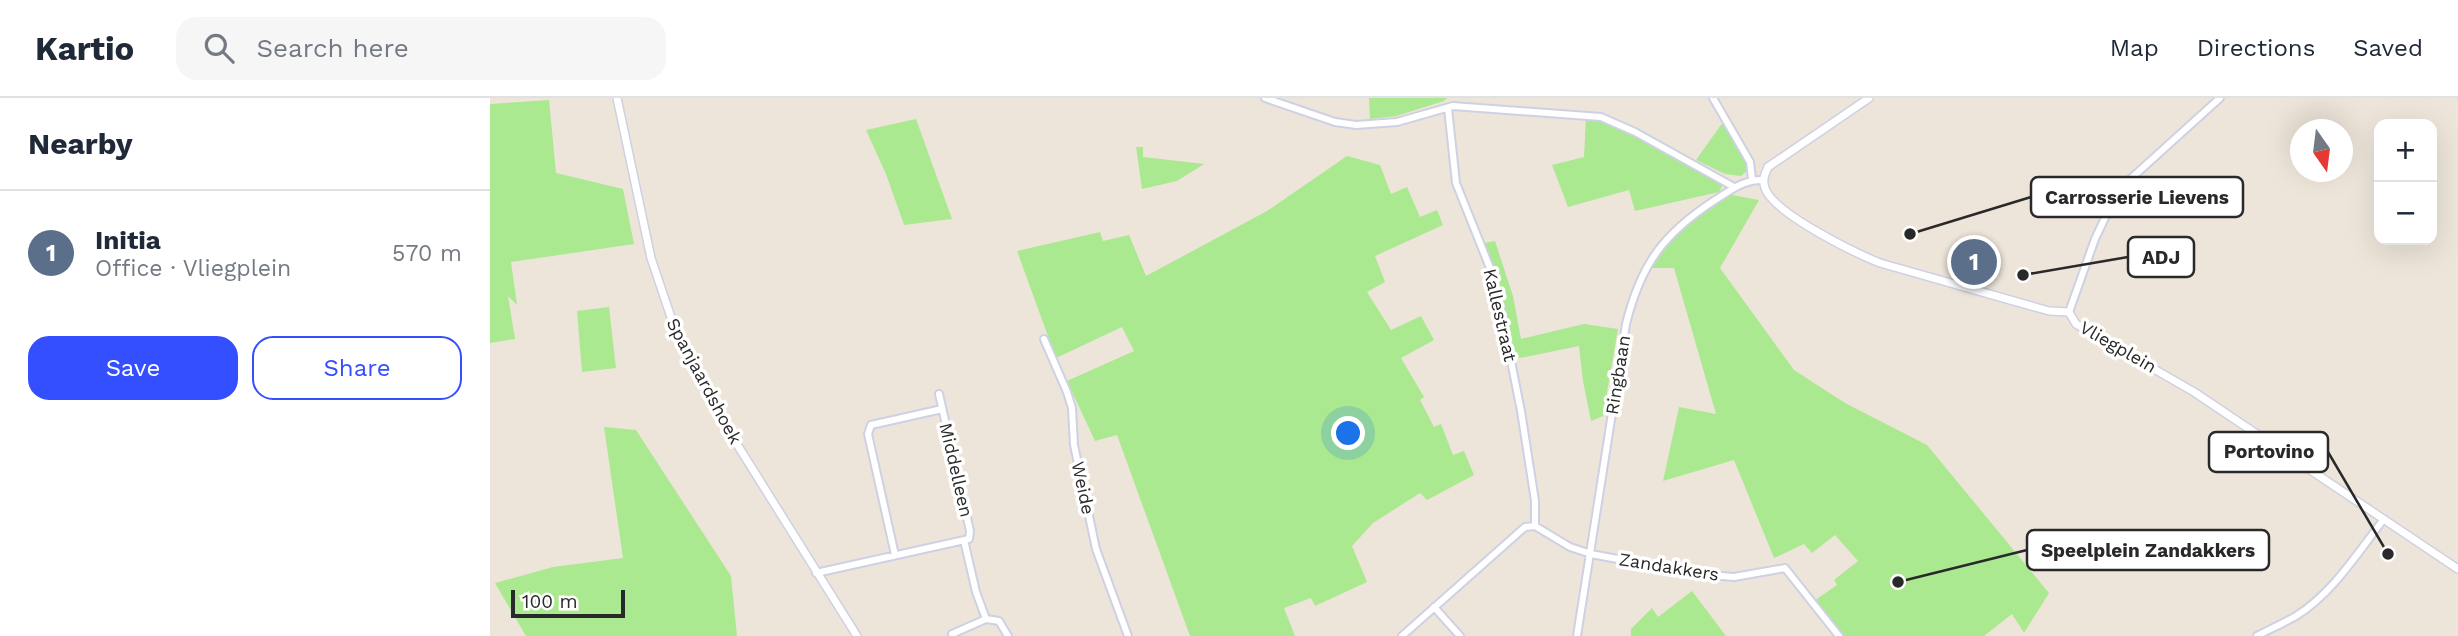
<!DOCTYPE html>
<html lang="en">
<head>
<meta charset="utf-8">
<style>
	:root { --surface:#fff; --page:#f6f6f7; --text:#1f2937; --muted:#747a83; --line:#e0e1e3; --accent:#344fff }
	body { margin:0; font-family:"Work Sans",sans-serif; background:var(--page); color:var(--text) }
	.controls { position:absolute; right:21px; top:21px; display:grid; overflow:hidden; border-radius:14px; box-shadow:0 7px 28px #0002 }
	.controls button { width:63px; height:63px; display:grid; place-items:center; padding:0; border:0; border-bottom:2px solid var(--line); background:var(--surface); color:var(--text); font:35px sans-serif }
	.compass { position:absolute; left:1800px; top:21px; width:63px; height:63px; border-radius:50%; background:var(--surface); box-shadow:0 7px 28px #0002; rotate:166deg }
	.scale { position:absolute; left:21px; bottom:18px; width:114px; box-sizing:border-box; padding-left:7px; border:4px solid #292929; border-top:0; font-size:19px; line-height:24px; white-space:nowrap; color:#292929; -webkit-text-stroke:5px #fff; paint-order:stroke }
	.you { position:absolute; left:859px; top:336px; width:24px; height:24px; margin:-18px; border:5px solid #fff; border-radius:50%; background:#1a73e8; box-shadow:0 0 0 10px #1a73e833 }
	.badge { display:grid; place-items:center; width:46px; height:46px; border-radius:50%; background:var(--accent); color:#fff; font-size:23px; font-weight:700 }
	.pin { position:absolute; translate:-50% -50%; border:4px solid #fff; box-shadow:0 2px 7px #0006 }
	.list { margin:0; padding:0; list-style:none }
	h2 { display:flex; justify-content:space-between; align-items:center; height:91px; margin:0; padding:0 28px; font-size:30px }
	h2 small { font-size:23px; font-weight:400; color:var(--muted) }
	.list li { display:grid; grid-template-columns:46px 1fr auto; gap:21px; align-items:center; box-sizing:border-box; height:126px; padding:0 28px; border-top:2px solid var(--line) }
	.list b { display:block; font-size:26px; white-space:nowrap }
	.list p { margin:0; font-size:23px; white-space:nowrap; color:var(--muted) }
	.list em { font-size:23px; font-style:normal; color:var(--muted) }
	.actions { display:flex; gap:14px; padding:21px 28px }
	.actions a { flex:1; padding:16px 0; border:2px solid var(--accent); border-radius:21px; text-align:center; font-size:24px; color:var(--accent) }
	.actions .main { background:var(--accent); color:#fff }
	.icon { flex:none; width:38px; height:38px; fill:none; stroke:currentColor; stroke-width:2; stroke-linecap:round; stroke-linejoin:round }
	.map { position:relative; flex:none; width:1968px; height:538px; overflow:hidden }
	header { display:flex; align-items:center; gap:42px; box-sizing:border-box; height:98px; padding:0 35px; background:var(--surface); border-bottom:2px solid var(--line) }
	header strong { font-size:33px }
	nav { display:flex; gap:38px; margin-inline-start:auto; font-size:24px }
	.search { width:490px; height:63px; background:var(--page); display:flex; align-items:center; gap:18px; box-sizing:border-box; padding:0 24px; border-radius:21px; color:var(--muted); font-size:26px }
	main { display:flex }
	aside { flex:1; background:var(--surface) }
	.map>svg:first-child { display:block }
	.green { fill:#aae990 }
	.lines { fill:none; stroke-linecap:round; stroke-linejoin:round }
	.minor-casing { stroke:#ced1e4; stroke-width:10 }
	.tertiary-casing { stroke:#ced1e4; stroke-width:10 }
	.minor { stroke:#fff; stroke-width:6 }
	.tertiary { stroke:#fff; stroke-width:7 }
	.labels { text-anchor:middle; stroke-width:7; stroke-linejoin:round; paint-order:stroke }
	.street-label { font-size:18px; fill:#292929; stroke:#fff }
	.leader { fill:none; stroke:#292929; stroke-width:2.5 }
	.callout-dot { fill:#292929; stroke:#fff; stroke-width:2.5 }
	.callout { fill:#fff; stroke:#292929; stroke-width:2.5 }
	.callout-label { font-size:19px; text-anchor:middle; font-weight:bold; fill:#292929 }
</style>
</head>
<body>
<header>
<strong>Kartio</strong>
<div class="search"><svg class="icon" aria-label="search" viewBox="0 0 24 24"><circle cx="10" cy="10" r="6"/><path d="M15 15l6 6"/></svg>Search here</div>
<nav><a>Map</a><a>Directions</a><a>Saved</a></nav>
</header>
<main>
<aside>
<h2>Nearby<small></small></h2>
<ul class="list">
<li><span class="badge" style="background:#5c6f8a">1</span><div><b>Initia</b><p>Office · Vliegplein</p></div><em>570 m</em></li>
</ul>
<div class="actions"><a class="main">Save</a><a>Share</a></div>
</aside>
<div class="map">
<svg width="1968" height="538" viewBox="0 0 1968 538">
	<rect width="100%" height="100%" fill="#ede5d9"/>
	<path class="green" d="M879,0H957L954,3L906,18L880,21Z
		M59,2L66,75L133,91L144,146L21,164L27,207L18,198L25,241L0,245V6Z
		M1096,19L1124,26L1228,83L1232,88L1229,94L1145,113L1139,92L1078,109L1062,67L1094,59Z
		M426,21L462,121L414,127L396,76L376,32Z
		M1233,24L1260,67L1257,73L1251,78L1235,76L1206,62Z
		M646,49H653V59L714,66L687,83L652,91Z
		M857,58L890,67L901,96L917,89L930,119L947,112L953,127L885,158L895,184L877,194L901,232L931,218L944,242L911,260L934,299L930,302L944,329L951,326L963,357L974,353L984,377L937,402L930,395L883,425L862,448L877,484L825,508L821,500L794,510L805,538H700L627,337L605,343L577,283L644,253L632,229L566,260L527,153L610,134L613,143L639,137L656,178L777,113Z
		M1242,97L1269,102L1230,170L1304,272L1355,305L1437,347L1559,495L1534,535L1522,516L1494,538H1352L1324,503L1347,487L1344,482L1368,463L1345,437L1322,455L1314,446L1284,460L1244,362L1173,383L1189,309L1226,316L1184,170H1158C1180,139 1206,113 1242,97Z
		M1005,143L1023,198L1031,241L1094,226L1128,231L1113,318L1101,323L1093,283L1089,248L1025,261L1013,202L994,145Z
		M119,209L126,270L92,274L87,213Z
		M114,329L146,332L241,478L247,538H36L5,485L63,469L133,460Z
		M1202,493L1236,538H1141V531L1162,510L1168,519Z"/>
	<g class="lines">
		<defs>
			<path id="minor" d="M775,0L845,24L866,27L907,24L963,8L1111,19L1145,34L1244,89
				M1223,0L1260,64L1262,81
				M958,10L966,85L1000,170L1010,208L1031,313L1045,403V428
				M1579,214L1605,141L1622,105L1636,85L1730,0
				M554,241L577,294L582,310L584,347L606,451L638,538
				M474,442L486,494L496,521L509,523L518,538
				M405,457L378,336L381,327L452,311
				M326,475L479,441L480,433L449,296
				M944,509L970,538
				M462,536L496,521
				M912,538L1035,429L1045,428L1080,449L1101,456L1207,476L1244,479L1295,470L1349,538
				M1087,538L1136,226C1151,166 1173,136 1225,102C1241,92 1254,81 1274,82
				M1767,538C1780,531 1794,525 1806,518C1843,495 1868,454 1894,421"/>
			<path id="tertiary" d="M127,0L161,160L188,240L228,316L367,538
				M1379,0L1278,69C1275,76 1272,82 1275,90C1283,115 1365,155 1390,165L1559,213L1579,214L1586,226L1704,294L1968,471"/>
		</defs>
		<use href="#minor" class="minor-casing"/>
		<use href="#tertiary" class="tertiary-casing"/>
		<use href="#minor" class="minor"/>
		<use href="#tertiary" class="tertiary"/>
	</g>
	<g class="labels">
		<g class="street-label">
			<text transform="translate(1010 217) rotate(77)" y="6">Kallestraat</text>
			<text transform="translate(1628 249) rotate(30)" y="6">Vliegplein</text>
			<text transform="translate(1128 277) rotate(-81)" y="6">Ringbaan</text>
			<text transform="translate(214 283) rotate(62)" y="6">Spanjaardshoek</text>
			<text transform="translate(466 372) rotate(77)" y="6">Middelleen</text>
			<text transform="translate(593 390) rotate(78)" y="6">Weide</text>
			<text transform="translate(1179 469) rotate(9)" y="6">Zandakkers</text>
		</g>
	</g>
	<path class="leader" d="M1420 136L1541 99M1533 177L1638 159M1898 456L1838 354M1408 484L1537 452"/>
	<g class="callout-dot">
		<circle cx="1420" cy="136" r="7"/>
		<circle cx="1533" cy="177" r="7"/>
		<circle cx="1898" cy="456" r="7"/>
		<circle cx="1408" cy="484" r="7"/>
	</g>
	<g class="callout">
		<rect x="1541" y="79" width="212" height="40" rx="7"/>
		<rect x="1638" y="139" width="66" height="40" rx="7"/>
		<rect x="1719" y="334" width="119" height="40" rx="7"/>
		<rect x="1537" y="432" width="242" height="40" rx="7"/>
	</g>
	<g class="callout-label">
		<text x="1647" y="106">Carrosserie Lievens</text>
		<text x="1671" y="166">ADJ</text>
		<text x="1779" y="360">Portovino</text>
		<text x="1658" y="459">Speelplein Zandakkers</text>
	</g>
</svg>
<div class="controls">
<button>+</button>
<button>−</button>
</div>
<svg class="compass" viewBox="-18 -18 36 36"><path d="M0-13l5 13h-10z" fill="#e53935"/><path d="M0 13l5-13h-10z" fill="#747a83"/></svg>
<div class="scale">100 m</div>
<div class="you"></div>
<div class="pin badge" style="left:1484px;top:164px;background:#5c6f8a">1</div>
</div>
</main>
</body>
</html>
